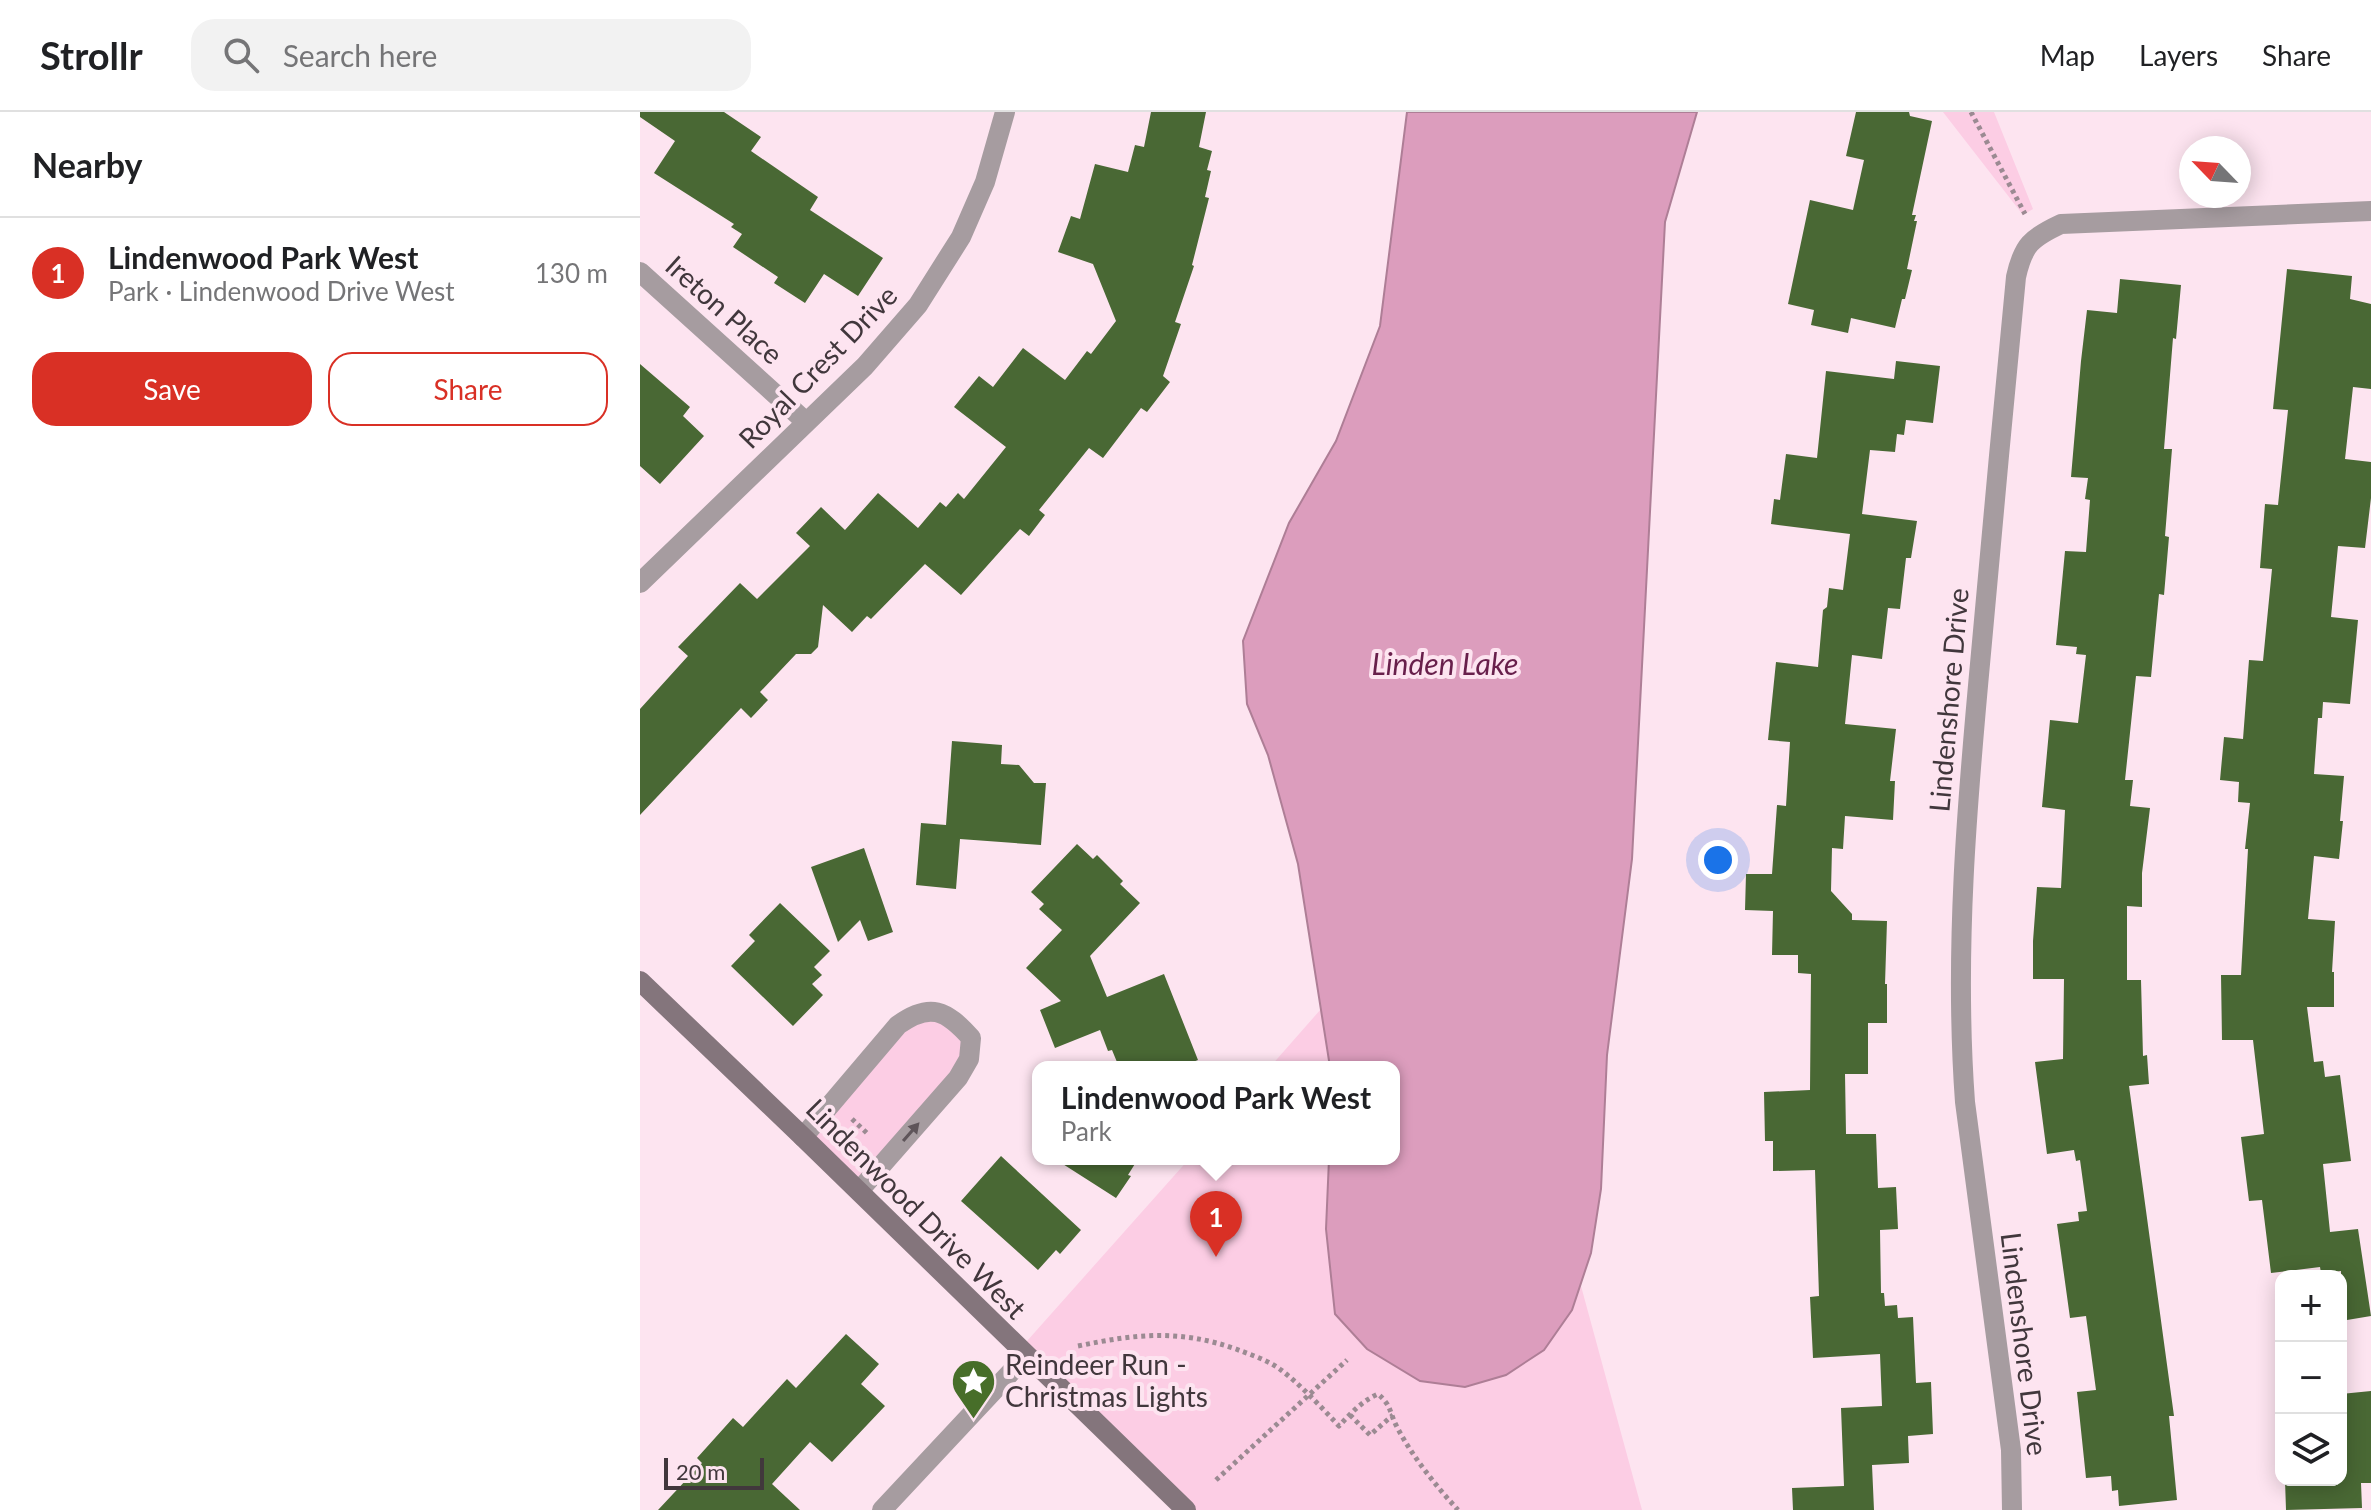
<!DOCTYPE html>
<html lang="en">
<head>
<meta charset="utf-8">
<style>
	:root { --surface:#fff; --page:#f2f2f2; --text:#202124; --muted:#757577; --line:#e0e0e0; --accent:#d93025 }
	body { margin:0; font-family:Lato,sans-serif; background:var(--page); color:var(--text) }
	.controls { position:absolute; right:24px; bottom:24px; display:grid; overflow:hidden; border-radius:16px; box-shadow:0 4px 20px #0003 }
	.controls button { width:72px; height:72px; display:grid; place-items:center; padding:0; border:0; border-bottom:2px solid var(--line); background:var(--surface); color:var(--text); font:40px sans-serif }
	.compass { position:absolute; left:1539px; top:24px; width:72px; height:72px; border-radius:50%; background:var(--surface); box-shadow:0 4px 20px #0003; rotate:295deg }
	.scale { position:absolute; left:24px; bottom:20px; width:100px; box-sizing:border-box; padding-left:8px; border:4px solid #41373c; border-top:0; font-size:22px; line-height:28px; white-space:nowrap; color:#41373c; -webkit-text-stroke:6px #fde4f0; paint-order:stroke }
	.you { position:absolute; left:1078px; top:748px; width:28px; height:28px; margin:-20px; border:6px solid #fff; border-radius:50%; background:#1a73e8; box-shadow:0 0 0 12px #1a73e833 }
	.badge { display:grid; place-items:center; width:52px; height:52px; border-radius:50%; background:var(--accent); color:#fff; font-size:26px; font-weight:700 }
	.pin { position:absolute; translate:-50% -66px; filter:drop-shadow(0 2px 4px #0008) }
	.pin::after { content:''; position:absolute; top:42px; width:28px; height:24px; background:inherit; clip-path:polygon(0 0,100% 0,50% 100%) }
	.popup { position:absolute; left:392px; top:949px; width:368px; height:104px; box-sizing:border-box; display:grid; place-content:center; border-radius:16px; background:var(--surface); filter:drop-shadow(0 2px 6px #0005); font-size:26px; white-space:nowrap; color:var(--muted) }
	.popup b { font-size:30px; color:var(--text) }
	.popup::after { content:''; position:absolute; left:50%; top:100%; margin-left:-16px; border:16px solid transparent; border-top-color:var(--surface) }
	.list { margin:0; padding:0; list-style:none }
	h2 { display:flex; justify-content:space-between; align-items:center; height:104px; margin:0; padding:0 32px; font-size:34px }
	h2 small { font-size:26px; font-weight:400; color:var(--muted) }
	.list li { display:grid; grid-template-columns:52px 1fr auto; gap:24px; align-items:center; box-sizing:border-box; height:112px; padding:0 32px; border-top:2px solid var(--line) }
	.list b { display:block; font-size:30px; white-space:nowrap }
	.list p { margin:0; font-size:26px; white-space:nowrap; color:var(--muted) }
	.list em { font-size:26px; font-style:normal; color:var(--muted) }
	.actions { display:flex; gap:16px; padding:24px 32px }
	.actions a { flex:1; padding:18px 0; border:2px solid var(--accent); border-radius:24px; text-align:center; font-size:28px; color:var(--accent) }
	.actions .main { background:var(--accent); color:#fff }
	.icon { flex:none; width:44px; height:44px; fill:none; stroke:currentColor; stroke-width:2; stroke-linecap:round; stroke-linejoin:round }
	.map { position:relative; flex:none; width:1731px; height:1398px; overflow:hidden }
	header { display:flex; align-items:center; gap:48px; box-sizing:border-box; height:112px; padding:0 40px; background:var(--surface); border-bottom:2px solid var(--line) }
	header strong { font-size:38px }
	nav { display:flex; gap:44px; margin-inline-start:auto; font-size:28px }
	.search { width:560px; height:72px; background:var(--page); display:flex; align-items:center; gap:20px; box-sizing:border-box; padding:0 28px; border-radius:24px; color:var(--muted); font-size:30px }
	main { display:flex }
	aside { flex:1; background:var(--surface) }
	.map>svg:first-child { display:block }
	.green { fill:#fccde4 }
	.water { fill:#dc9dbd; stroke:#ae7e96; stroke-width:2 }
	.building { fill:#496834 }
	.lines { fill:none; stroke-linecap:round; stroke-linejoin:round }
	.path { stroke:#9b8a92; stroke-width:5; stroke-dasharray:4 4; stroke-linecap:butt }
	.street { stroke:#a69ca0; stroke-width:20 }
	.secondary { stroke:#84757c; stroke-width:20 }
	.oneway { fill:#5f555a }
	.labels { text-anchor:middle; stroke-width:8; stroke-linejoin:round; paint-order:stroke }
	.street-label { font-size:28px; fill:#41373c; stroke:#fde4f0 }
	.poi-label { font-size:28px; fill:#41373c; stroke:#fde4f0; text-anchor:start }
	.water-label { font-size:30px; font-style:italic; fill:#681f4b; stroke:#fde4f0 }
</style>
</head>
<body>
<header>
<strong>Strollr</strong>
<div class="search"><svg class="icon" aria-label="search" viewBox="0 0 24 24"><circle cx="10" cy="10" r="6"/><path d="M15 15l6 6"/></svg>Search here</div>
<nav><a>Map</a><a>Layers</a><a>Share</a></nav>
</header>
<main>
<aside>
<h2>Nearby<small></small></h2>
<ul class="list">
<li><span class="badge">1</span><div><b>Lindenwood Park West</b><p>Park · Lindenwood Drive West</p></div><em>130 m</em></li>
</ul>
<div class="actions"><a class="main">Save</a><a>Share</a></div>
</aside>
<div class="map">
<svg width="1731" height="1398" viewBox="0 0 1731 1398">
	<rect width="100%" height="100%" fill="#fde4f0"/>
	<path class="green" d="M1303,0H1354L1393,97L1383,103Z
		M681,897L690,955H630Z
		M277,899L318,911L329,947L219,1079L163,1025Z
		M549,1047H689L686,1117L825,1275C886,1257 919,1237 941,1174L1002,1398H546L379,1238Z"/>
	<path class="water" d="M767,0H1057L1025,110L992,747L967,943L961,1077L951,1141L932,1198L904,1238L866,1263L825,1275L780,1269L727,1237L695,1202L686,1117L689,1047H754V955H690L658,752L628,643L607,592L603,529L649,411L696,329L740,214Z"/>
	<path class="building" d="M0,0H84L121,25L111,39L178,85L170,98L243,146L218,184L184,162L165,191L134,171L138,165L93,135L102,122L91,115L94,112L14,61L35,29L0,5Z
		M511,0H566L559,35L572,39L567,58L571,59L565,85L569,86L552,153L554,154L535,210L541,212L523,264L530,270L507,300L501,296L463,346L449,336L399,398L405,403L389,424L380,417L321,483L285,452L231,507L227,504L212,520L183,493L178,535L171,542H156L120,580L128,588L111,606L101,596L0,703V597L48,544L38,535L100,471L117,487L170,434L156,421L181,395L205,418L238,381L278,416L300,390L306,395L318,381L324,387L366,335L314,295L339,264L353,275L383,236L425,268L447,239L451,242L476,209L453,152L418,140L431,104L440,107L455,52L488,60L495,33L504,35Z
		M1216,0H1269L1270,4L1292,9L1272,103H1276L1274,109H1277L1267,157L1272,158L1265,187H1262L1255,216L1211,206L1208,221L1171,213L1174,198L1148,192L1170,88L1213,98L1224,48L1206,44Z
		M1647,157L1712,164L1710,187L1731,192V277L1713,275L1705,347L1731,350V386L1725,436L1698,434L1691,505L1718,508L1710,592L1683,590L1682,606H1678L1674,662L1704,664L1700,709H1703L1699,747L1674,744L1668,807L1695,809L1692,860H1694V895H1667L1674,950L1683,949L1685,965L1700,963L1711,1049L1683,1052L1690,1120L1718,1117L1731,1204L1701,1209V1159L1681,1161L1680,1155L1631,1161L1622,1088L1609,1089L1601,1025L1624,1022L1613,928H1582L1581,863H1601L1608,737H1605L1610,691L1598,690L1599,670L1580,668L1584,625L1603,627L1609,548L1623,549L1632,457L1620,456L1625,392L1638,393L1648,298L1633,297Z
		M1480,167L1541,173L1536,227L1533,226L1524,337H1532L1525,424L1529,425L1524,483L1519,482L1511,565L1496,564L1485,668H1493L1490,694L1510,696L1502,761V795L1487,794V868H1501L1503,944L1507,943L1509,972L1489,974L1534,1304H1529L1537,1388L1479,1394L1478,1378L1472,1379L1471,1364L1446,1366L1437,1280L1456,1278L1446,1204L1430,1206L1417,1112L1439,1109L1438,1100L1447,1099L1440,1048L1436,1049L1434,1038L1407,1042L1395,950L1423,947L1424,867H1393V829L1397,775L1421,776L1425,698L1402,695L1410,608L1438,611L1446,543L1436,542L1437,535L1416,533L1425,439L1446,440L1450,388L1445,387L1448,366L1431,365L1441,249L1447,198L1477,201Z
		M1256,249L1300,254L1293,311L1266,308L1264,323L1257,322L1255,340L1230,338L1222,402L1277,409L1271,446H1266L1260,497L1248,496L1242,547L1212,543L1205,612L1256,617L1250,669H1255L1253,708L1205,704L1203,737L1192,736L1191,779L1212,802V808L1247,809L1245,872H1247V911H1228V962H1205L1206,1022H1236L1238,1076L1256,1075L1258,1117L1240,1118L1241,1181H1244L1245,1194L1257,1193L1258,1206L1273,1205L1276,1271L1291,1270L1293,1322L1268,1324L1269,1351L1232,1353L1234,1398H1153L1152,1376L1204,1374L1201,1296L1242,1294L1240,1242L1173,1246L1170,1185L1179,1184L1175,1058L1133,1059V1029H1125L1124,980L1170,978L1171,862L1158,861V843H1132L1133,799L1105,798L1106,762H1132L1137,693L1146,694L1150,630L1128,628L1136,550L1178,555L1183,498L1187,495L1189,476L1203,478L1210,422L1131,412L1134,387L1140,388L1146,342L1177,346L1186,259L1254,267Z
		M0,252L50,295L43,304L64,324L20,372L0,354Z
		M312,629L362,633L361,652L379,653L394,671H406L401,733L320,727L316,777L276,773L281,711L306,713Z
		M437,732L453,747L457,743L483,769L480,772L500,791L450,844L467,885L524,862L558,948L540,955H479L472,938L468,939L460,918L415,936L400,898L421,889L386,856L422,818L399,797L404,792L391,780Z
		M224,736L253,820L228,829L220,808L198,830L171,755Z
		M140,791L190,839L174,855L182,863L172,872L183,883L153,914L91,854L115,829L109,823Z
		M361,1044L441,1118L420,1142L416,1138L398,1158L321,1089Z
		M415,1047H498L488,1063L491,1064L476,1086Z
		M206,1222L239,1252L221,1272L245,1294L192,1350L170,1330L132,1372L160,1398H18L62,1351L57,1346L93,1306L103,1315L147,1267L156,1276Z
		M1731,1279V1371H1721L1722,1396L1646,1398L1645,1368H1701V1282Z"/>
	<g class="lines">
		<path class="path" d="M1331,0L1385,102
			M212,1007L229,1023
			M438,1234C496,1222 539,1217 596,1237C611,1243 628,1248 641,1258C662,1274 681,1295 699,1314C711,1301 722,1289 738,1282C752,1294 749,1300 757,1315C772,1344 796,1374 818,1398
			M710,1303L730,1323L753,1303
			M576,1368L707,1248"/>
		<path class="street" d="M0,160L166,310
			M0,471L225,254L278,193L321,125L345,70L365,0
			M163,1025L258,913C290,890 306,898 331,926L329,947L318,966L219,1079
			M242,1398L386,1244
			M1372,1398L1371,1338L1325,990C1314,840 1327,691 1341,541C1352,416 1364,290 1376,165C1383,133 1391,126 1421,112L1731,99"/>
		<path class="secondary" d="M0,869L163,1025L546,1398"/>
	</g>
	<defs><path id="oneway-solid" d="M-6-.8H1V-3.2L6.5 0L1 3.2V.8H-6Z" transform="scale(2)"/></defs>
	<use class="oneway" href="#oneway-solid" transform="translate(271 1020) rotate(-49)"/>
	<defs>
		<symbol id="sight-pin" viewBox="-11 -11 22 30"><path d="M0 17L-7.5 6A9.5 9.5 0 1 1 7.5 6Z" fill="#476e29" stroke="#fde4f0"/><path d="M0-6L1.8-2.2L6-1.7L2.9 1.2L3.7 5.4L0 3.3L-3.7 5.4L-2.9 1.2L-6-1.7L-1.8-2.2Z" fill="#fff"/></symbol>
	</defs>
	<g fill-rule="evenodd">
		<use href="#sight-pin" x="308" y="1244" width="51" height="69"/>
	</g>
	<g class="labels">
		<g class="street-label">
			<text transform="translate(84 198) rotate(42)" y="10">Ireton Place</text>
			<text transform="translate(178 255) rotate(-46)" y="10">Royal Crest Drive</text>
			<text transform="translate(1309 588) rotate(-85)" y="10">Lindenshore Drive</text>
			<text transform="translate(276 1097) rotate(45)" y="10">Lindenwood Drive West</text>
			<text transform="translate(1384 1232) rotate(83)" y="10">Lindenshore Drive</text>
		</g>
		<g class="poi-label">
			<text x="365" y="1263">Reindeer Run -<tspan x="365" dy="32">Christmas Lights</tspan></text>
		</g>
		<g class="water-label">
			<text x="805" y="563">Linden Lake</text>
		</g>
	</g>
</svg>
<div class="controls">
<button>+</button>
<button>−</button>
<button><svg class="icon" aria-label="layers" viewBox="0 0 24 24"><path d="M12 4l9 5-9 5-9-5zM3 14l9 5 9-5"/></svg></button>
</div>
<svg class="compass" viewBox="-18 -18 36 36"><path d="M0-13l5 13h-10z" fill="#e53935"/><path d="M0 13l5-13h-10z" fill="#757577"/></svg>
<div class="scale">20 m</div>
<div class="you"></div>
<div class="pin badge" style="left:576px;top:1145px">1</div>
<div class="popup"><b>Lindenwood Park West</b>Park</div>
</div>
</main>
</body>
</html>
